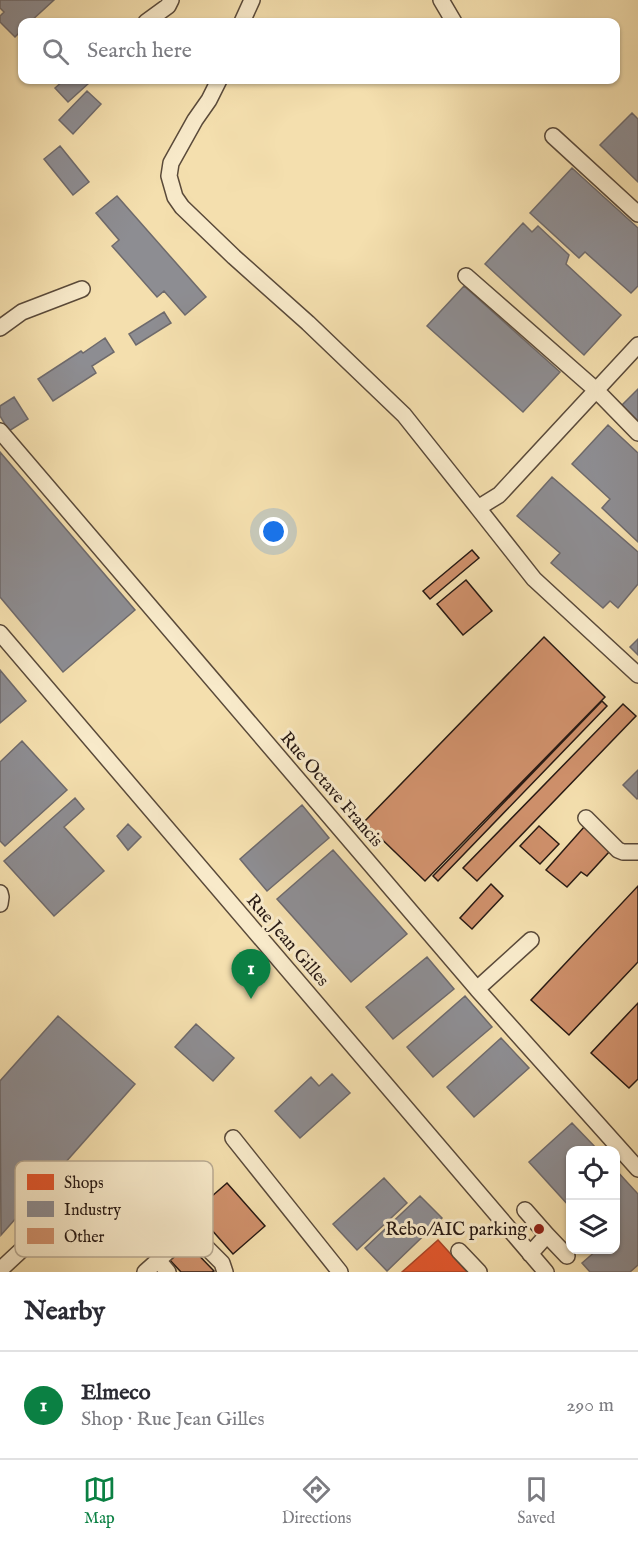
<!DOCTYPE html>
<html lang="en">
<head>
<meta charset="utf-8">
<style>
	:root { --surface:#fff; --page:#f2f2f3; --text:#2b2b33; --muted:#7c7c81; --line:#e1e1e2; --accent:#0b8043 }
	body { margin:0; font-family:"IM FELL English",serif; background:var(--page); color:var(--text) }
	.controls { position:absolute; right:18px; bottom:18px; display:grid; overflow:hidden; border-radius:12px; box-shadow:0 2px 4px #0004 }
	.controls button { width:54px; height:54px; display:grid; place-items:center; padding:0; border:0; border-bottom:2px solid var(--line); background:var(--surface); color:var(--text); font:30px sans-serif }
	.you { position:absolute; left:274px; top:532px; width:21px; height:21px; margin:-15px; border:4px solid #fff; border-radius:50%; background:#1a73e8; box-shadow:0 0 0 9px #1a73e833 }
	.badge { display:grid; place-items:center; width:39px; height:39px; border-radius:50%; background:var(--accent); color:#fff; font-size:20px; font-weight:700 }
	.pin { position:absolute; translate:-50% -50px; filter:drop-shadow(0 2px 3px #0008) }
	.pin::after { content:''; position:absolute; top:32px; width:21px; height:18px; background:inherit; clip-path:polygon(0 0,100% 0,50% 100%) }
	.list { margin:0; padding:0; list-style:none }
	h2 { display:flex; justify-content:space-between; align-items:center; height:78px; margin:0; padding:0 24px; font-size:26px }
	h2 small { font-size:20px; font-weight:400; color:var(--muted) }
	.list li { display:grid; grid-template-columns:39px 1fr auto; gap:18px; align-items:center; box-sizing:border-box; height:108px; padding:0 24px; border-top:2px solid var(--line) }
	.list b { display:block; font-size:22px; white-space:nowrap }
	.list p { margin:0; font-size:20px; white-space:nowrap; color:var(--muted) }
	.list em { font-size:20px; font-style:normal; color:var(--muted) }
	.icon { flex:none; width:33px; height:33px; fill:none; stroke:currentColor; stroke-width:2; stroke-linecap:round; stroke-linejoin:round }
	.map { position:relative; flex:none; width:638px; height:1272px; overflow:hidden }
	.search { position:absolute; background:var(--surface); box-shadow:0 2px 4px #0004; left:18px; right:18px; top:18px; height:66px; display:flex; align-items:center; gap:15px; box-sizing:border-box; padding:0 21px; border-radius:12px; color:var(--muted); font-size:22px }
	.sheet { height:186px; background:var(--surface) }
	nav { display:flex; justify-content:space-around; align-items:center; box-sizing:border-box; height:84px; border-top:2px solid var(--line); background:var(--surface); font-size:16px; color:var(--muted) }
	nav a { display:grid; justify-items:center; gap:3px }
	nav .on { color:var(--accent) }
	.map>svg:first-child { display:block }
	.shops { fill:#e4572e; stroke:#ab4426; stroke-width:1.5 }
	.industry { fill:#8d8d92; stroke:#6e6a6c; stroke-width:1.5 }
	.building { fill:#d0916c; stroke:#271913; stroke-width:1.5 }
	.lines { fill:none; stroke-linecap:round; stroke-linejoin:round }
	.minor-casing { stroke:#5a4a3a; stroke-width:18 }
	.minor { stroke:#f8eaca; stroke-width:15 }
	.poi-dot { fill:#8f2418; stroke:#f8eaca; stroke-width:2 }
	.labels { text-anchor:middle; stroke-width:6; stroke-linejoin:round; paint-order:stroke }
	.street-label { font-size:18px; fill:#271913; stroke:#f8eaca }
	.poi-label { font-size:18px; fill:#271913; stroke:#f8eaca; text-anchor:end }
	.key { fill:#f8eaca; stroke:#b9ab93; stroke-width:1.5 }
	.key-label { font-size:16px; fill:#271913 }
</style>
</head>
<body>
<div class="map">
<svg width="638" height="1272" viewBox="0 0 638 1272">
	<rect width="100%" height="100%" fill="#f4dfae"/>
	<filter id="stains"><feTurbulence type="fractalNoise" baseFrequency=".00333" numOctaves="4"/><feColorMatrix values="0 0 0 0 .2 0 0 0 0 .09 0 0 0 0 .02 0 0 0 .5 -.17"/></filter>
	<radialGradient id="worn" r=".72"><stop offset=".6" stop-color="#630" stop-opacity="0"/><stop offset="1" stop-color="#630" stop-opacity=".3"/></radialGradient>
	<path class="shops" d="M438,1240L467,1272H402Z"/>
	<path class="industry" d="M0,0H54L30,22H22V30L15,37L0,22V16L4,12L0,8Z
		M64,80H86L89,83L68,102L55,88Z
		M87,91L101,104L73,134L59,120Z
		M632,113L638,119V182L600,145Z
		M60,146L89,182L73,195L44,159Z
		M572,168L638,228V286L631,293L585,252L579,258L530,213Z
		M117,196L206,297L185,315L164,291L157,297L112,246L119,240L96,213Z
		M523,223L532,232L538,226L569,255L566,264L621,315L584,355L485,264Z
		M464,286L560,372L523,412L427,326Z
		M164,312L171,323L136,345L129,334Z
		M105,338L114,352L92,366L96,373L53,401L38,379L81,351L83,353Z
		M638,389V424L620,407Z
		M14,397L28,419L9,431L0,416V406Z
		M608,425L638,453V542L602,508L610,499L572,464Z
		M0,452L135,610L63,672L0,597Z
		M552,477L638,552V584L618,608L610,601L603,608L551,563L560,553L517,516Z
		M638,639V655L630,647Z
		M0,670L26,701L0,723Z
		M22,741L67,790L5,846L0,841V762Z
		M638,770V798L637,799L623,785Z
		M75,798L84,809L64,827L104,871L54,916L4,861Z
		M302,805L329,838L267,891L240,859Z
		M128,824L141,837L128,850L117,836Z
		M333,850L407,934L351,982L277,899Z
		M427,957L454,989L393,1039L366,1007Z
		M465,996L492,1027L433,1077L407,1047Z
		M58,1016L135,1084L1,1235L0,1081Z
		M196,1024L234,1058L213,1081L175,1047Z
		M501,1038L529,1068L474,1117L447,1087Z
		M332,1074L350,1093L300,1138L275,1111L311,1077L319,1086Z
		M572,1123L598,1150H570V1207L529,1162Z
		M616,1170L638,1194V1265L630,1272H590L582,1263L597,1250H616Z
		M384,1178L407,1203L357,1250L333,1224Z
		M420,1196L442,1218L387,1271L365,1248Z"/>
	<path class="building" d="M472,550L479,558L430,599L423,591Z
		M466,580L492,611L463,635L437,604Z
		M544,637L605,697L425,881L364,822Z
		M602,701L607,706L438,881L433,876Z
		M623,704L636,716L477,881L463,868Z
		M539,826L559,844L540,864L520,846Z
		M584,827L609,852L587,876L581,872L567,887L546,870Z
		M491,884L503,896L472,929L460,918Z
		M638,886V962L569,1035L531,1000Z
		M638,1003V1079L629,1088L591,1053Z
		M227,1183L265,1226L233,1254L195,1211Z
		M185,1241L214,1271L212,1272H181L168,1258Z"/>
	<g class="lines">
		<defs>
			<path id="minor" d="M441,0L454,22
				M146,22L168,6L171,0
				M242,22L252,0
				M219,80L209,100L195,120L171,163L169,176L175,197L182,207L234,257L308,323L404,415L478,508
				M553,136L638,214
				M466,276L596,390L638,433
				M0,328L22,312L82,289
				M638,345L499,495L478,508L534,579L638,675
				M0,431L477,989L638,1169
				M0,633L546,1272
				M586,818L618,850L623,852H638
				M0,893L1,897L0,904
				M477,989L531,940
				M233,1138L340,1272
				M525,1210L547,1235L530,1254
				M547,1235L567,1256
				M459,1251L479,1272
				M158,1260L168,1272
				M0,1270L88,1188
				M145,1272L182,1239L192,1238L199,1240L222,1263L225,1272"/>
		</defs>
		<use href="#minor" class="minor-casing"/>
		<use href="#minor" class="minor"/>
	</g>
	<circle class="poi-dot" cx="539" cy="1229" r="6"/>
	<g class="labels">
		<g class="street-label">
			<text transform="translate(332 789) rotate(49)" y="6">Rue Octave Francis</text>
			<text transform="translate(288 940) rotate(49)" y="6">Rue Jean Gilles</text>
		</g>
		<g class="poi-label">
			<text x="527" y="1235">Rebo/AIC parking</text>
		</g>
	</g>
	<rect x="15" y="1161" width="198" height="96" rx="9" class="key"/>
	<rect x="27" y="1174" width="27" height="16" fill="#e4572e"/>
	<rect x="27" y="1201" width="27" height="16" fill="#8d8d92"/>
	<rect x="27" y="1228" width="27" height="16" fill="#d0916c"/>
	<g class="key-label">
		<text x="64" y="1188">Shops</text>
		<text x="64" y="1215">Industry</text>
		<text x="64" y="1242">Other</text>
	</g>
	<rect width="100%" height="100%" filter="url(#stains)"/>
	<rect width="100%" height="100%" fill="url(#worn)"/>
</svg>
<div class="controls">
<button><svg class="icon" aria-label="locate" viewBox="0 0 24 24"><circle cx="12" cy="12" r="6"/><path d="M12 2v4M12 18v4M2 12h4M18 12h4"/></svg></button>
<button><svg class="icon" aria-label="layers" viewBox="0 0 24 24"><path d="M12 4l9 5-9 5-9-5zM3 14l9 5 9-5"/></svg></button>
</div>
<div class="you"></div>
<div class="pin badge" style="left:251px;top:999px">1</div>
<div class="search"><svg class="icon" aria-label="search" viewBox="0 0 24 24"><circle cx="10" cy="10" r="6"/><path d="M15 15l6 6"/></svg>Search here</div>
</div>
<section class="sheet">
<h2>Nearby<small></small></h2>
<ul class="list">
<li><span class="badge">1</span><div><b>Elmeco</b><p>Shop · Rue Jean Gilles</p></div><em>290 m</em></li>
</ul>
</section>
<nav>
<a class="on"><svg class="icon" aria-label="map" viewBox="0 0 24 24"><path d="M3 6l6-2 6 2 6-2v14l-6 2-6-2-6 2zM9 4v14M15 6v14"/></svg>Map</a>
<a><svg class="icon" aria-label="directions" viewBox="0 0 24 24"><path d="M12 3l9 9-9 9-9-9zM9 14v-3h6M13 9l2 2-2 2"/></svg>Directions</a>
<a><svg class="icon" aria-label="saved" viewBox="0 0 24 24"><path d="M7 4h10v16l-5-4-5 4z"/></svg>Saved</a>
</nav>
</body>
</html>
